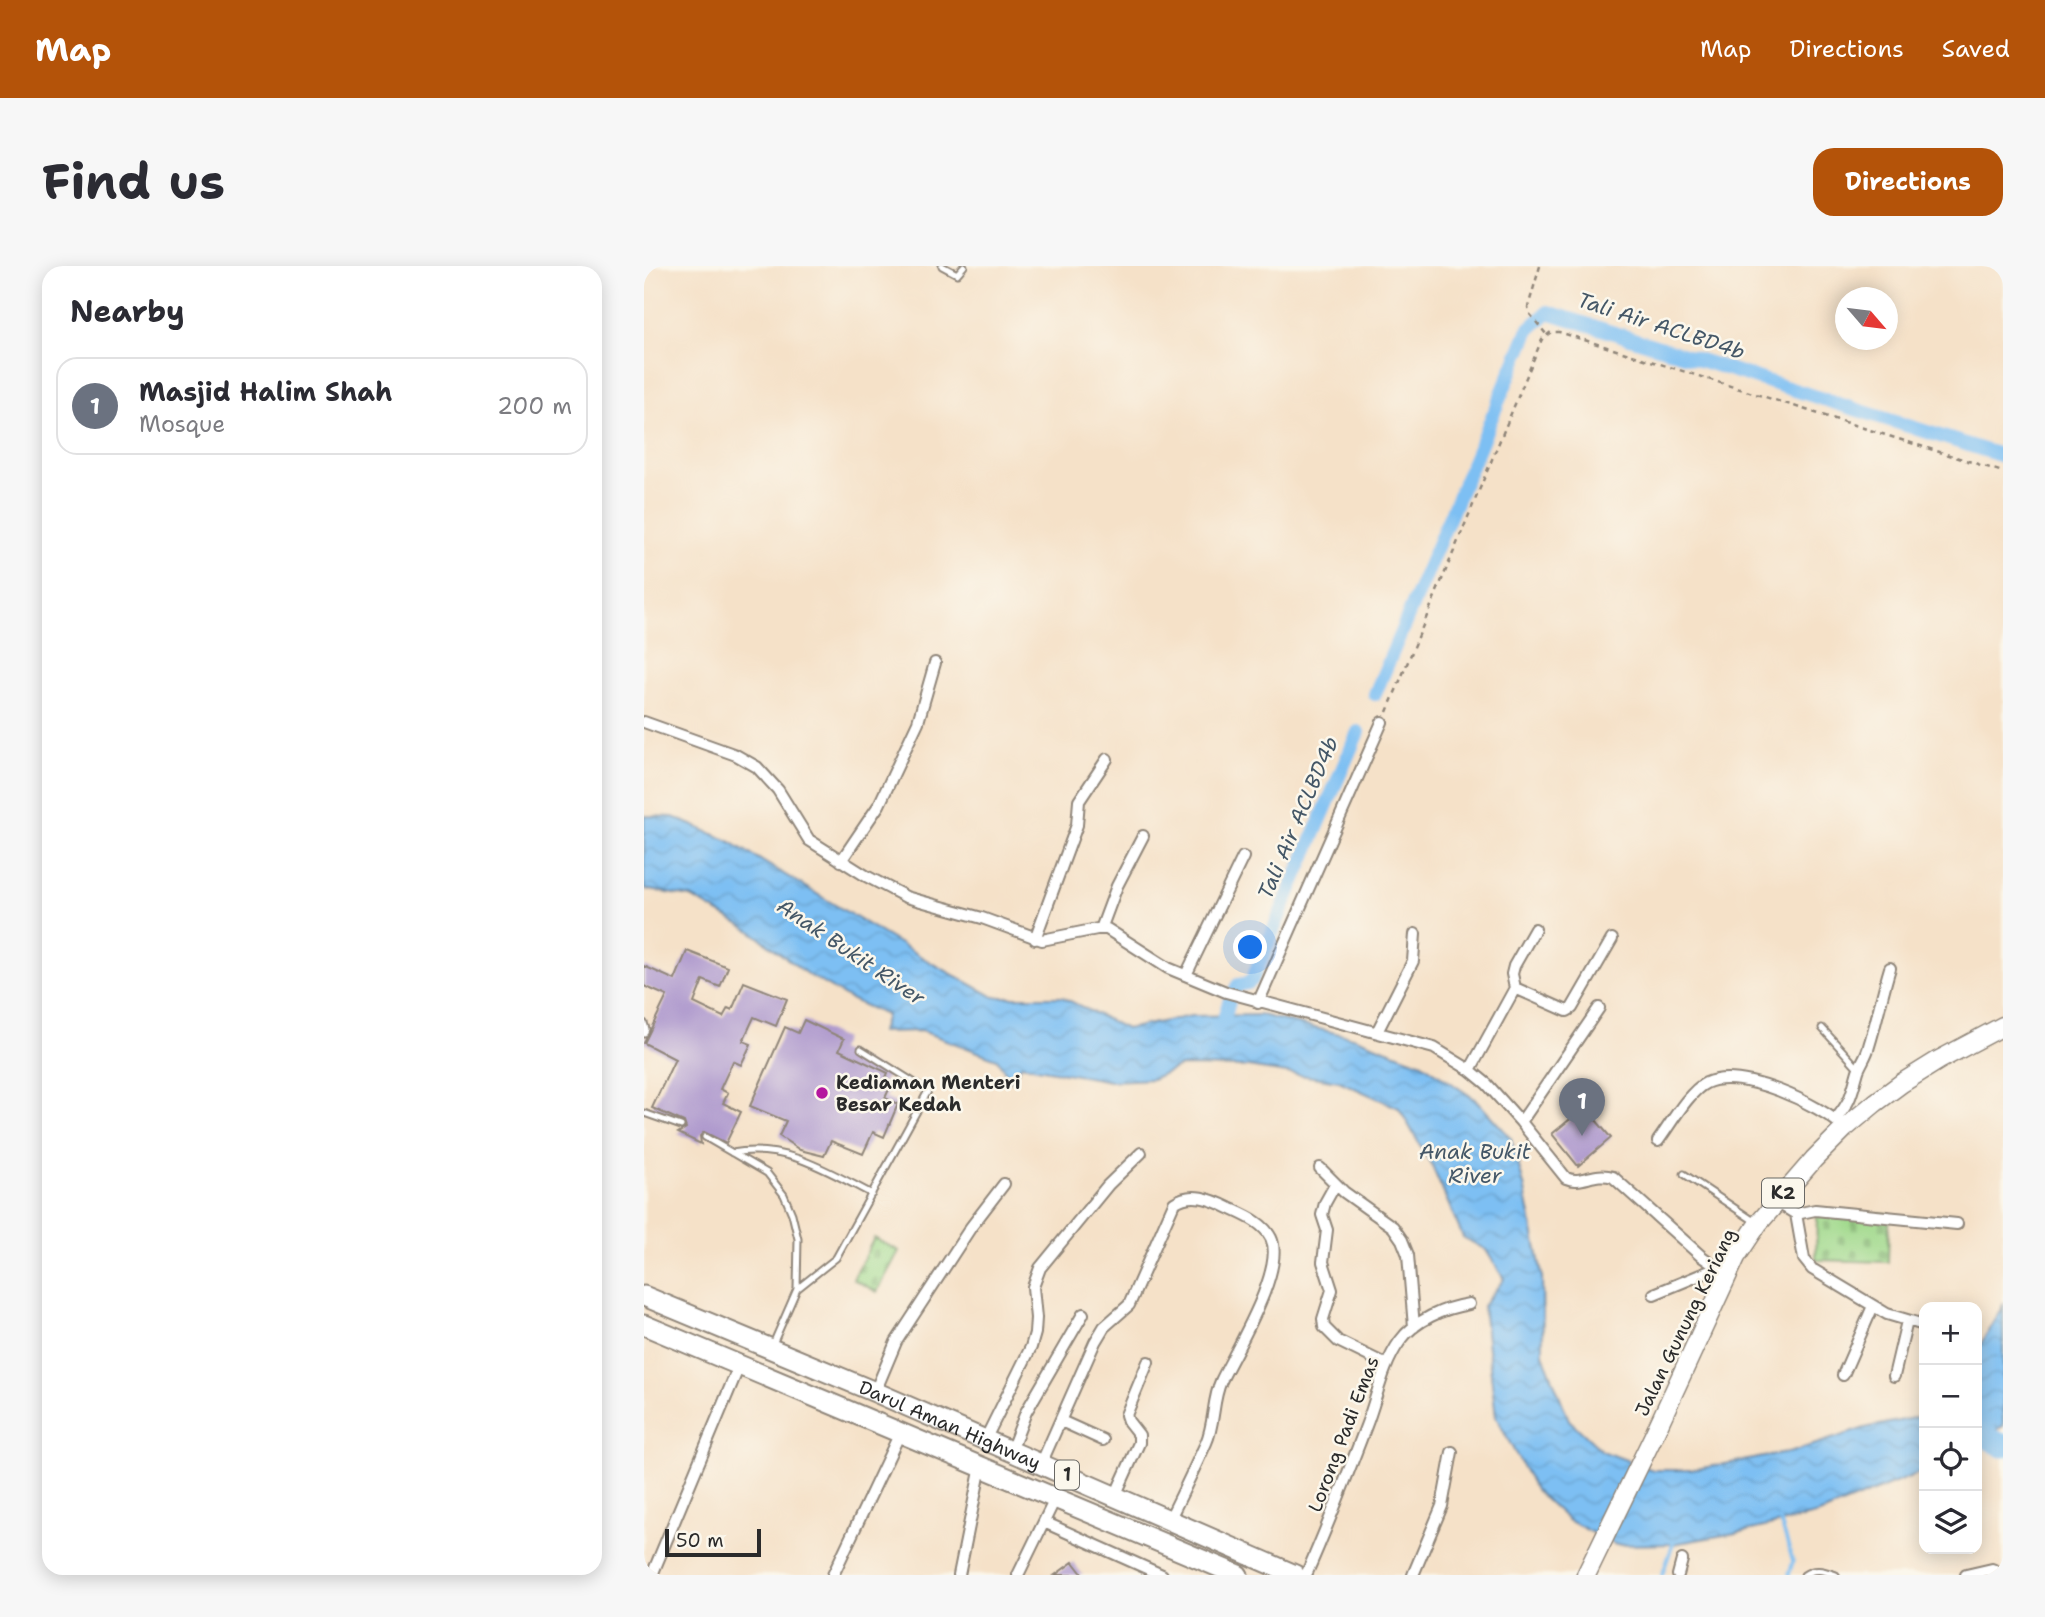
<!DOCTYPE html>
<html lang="en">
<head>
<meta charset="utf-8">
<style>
	:root { --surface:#fff; --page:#f7f7f7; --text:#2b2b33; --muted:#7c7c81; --line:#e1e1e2; --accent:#b45309 }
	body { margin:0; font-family:"Shantell Sans",sans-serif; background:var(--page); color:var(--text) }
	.controls { position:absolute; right:21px; bottom:21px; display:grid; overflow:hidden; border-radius:14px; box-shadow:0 4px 18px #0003 }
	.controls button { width:63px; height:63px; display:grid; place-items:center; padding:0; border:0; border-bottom:2px solid var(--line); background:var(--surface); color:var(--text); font:35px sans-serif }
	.compass { position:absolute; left:1191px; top:21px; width:63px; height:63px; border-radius:50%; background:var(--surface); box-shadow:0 4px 18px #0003; rotate:118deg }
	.scale { position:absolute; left:21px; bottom:18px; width:96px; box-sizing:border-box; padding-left:7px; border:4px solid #2b2b2b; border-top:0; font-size:19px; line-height:24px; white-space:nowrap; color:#2b2b2b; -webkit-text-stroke:5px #fbf7ec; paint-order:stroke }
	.you { position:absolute; left:607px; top:682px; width:24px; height:24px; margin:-18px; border:5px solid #fff; border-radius:50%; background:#1a73e8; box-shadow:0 0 0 10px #1a73e833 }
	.badge { display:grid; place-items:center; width:46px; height:46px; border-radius:50%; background:var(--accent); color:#fff; font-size:23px; font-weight:700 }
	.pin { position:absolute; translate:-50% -58px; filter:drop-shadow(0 2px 4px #0008) }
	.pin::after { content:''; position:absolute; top:37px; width:24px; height:21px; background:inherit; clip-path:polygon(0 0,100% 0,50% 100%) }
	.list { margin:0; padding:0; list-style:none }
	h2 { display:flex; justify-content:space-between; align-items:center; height:91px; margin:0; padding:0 28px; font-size:30px }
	h2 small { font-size:23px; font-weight:400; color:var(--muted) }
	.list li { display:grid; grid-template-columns:46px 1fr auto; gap:21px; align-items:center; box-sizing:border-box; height:98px; margin:0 14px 14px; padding:0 14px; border:2px solid var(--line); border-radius:21px }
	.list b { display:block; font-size:26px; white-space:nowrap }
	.list p { margin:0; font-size:23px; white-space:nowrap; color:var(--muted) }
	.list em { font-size:23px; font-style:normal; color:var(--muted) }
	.icon { flex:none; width:38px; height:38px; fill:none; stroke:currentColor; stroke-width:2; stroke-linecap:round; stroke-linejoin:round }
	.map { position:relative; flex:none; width:1359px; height:1309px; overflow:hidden; border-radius:21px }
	header { display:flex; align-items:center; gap:42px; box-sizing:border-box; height:98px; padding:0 35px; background:var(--accent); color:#fff }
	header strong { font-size:33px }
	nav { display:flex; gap:38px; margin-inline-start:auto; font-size:24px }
	.intro { display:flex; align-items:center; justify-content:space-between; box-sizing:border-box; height:168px; padding:0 42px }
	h1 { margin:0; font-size:49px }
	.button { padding:18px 32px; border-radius:21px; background:var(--accent); color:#fff; font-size:24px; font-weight:700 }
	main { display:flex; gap:42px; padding:0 42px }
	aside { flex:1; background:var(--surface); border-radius:21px; box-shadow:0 4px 18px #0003 }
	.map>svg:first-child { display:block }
	.cemetery { fill:url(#cemetery-stones); stroke:#66825c; stroke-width:2 }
	.water { fill:url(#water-waves); stroke:#54758f; stroke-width:2 }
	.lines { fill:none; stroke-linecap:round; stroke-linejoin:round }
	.stream { stroke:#7dbff3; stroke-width:3.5 }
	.canal { stroke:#7dbff3; stroke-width:14 }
	.river { stroke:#7dbff3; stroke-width:23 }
	.building { fill:#ae99cd }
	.lane-casing { stroke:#90867a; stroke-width:9 }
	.street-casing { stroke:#90867a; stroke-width:14 }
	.primary-casing { stroke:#90867a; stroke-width:21 }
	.highway-casing { stroke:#90867a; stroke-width:23 }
	.path { stroke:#90867a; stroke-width:2.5; stroke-dasharray:5 5; stroke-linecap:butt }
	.lane { stroke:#fff; stroke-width:5 }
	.street { stroke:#fff; stroke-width:10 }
	.primary { stroke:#fff; stroke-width:18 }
	.highway { stroke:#fff; stroke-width:19 }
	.poi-dot { fill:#b5179e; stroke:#fbf7ec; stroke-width:2.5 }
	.labels { text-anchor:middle; stroke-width:5; stroke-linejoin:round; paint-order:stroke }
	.shield { fill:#fbf7ec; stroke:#696865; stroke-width:2 }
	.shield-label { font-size:18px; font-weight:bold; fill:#2b2b2b }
	.poi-label { font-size:19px; font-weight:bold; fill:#2b2b2b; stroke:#fbf7ec; text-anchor:start }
	.street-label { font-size:19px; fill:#2b2b2b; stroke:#fbf7ec }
	.water-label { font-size:21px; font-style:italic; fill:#445767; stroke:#fbf7ec }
</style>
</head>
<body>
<header>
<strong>Map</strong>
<nav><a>Map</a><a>Directions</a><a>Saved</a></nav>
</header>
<div class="intro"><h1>Find us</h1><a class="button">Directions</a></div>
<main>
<aside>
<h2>Nearby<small></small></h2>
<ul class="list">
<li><span class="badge" style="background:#6b7280">1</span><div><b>Masjid Halim Shah</b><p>Mosque</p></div><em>200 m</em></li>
</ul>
</aside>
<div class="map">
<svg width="1359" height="1309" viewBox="0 0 1359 1309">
	<defs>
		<pattern id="cemetery-stones" width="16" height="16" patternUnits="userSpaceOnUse" patternTransform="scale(1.75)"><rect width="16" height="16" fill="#a0d98c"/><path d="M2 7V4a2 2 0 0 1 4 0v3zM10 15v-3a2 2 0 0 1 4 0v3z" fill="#8aba79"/></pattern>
		<pattern id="water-waves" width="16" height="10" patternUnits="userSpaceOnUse" patternTransform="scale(1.75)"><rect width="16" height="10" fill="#7dbff3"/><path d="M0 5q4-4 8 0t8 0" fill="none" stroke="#6ca4d0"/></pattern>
	</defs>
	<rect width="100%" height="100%" fill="#fbf7ec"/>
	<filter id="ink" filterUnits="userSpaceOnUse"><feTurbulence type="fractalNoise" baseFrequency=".0143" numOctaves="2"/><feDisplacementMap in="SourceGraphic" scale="14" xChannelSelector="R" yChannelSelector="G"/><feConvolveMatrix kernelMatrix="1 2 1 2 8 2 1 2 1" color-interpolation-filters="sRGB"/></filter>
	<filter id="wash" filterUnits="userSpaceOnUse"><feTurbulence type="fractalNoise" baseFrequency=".00686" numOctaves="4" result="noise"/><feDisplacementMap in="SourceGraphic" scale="28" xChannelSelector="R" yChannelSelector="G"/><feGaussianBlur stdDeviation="1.57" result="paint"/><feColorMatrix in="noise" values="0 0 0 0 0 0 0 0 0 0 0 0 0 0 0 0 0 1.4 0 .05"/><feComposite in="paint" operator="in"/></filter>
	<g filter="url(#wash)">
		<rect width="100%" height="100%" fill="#f5e1c8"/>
		<path class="cemetery" d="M1173,946L1245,948L1244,996L1172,994Z
			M230,972L255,985L233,1026L209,1013Z"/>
		<path class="water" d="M0,550L29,551L83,574L291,699L350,731H418L482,763L547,750L617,749L712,772L778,797L832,834L867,872L880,919L898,1009L899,1088L925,1154L958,1185L1009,1204H1047L1148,1186L1221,1162L1274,1151L1280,1146V1205L1175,1248L1103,1265L1029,1278L972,1279L924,1254L891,1224L852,1151L839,1040L860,1013L842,984L819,971L788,900L755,842L695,815L604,801L536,800L508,813L466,815L377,799L367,815L353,793L278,765L237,766L242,749L208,734L163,708L107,665L47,631L0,623Z
			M1359,1039V1160L1333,1177V1085Z"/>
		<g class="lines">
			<path class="stream" d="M1136,1254L1149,1295L1145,1309
				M1018,1309L1030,1275"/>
			<path class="canal" d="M731,428L885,63L904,46L1359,190
				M591,724L594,719L604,717L608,714L714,466
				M572,762L579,756L585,736"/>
			<path class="river" d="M1333,1153L1343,1171L1359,1180"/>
		</g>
		<g id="blocks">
			<path class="building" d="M43,685L84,701L76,721L59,714L50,737L79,751L84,742L88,744L100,716L143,733L132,760L110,751L99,775L107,778L97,799L89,795L76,823L84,827L79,837L97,846L82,877L60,866L56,870L57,878L34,867L42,862L40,856L8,842L31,793L0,777L23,730L0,720V700L31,714Z
				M160,754L200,773L195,784L244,807L239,818L246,821L241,832L254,838L240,871L229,866L219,888L187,875L180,890L156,884L135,870L142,855L106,840L141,761L154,767Z
				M941,841L967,872L934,900L908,868Z
				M429,1296L439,1309H411Z"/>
		</g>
	</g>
	<g filter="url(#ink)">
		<use href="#blocks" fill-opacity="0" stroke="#90867a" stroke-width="2"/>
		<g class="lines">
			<defs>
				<path id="lane" d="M298,0L313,8L320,0
					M0,757L2,763L0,768
					M1178,762L1215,803
					M0,847L37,860
					M61,871L123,907L140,929L148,948L154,973L153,1023L129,1078
					M88,887C141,877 183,905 228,928
					M1040,908L1113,957
					M153,1023L192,992L284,825L217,783
					M1160,1309C1171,1301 1180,1305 1192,1309"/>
				<path id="street" d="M0,456L92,489L113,501L134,524L165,574L222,610L262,631L338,652L398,674L453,663H463L524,702L582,726L790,782L826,804L843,818L877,856L922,912C938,919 949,905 969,911L1057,990L1084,1009
					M197,595L235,539L274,456L291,397
					M457,663L473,620L499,570
					M391,673L433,559L435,535L463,493
					M542,709L599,591
					M871,722L923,745L928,742L968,673
					M614,737L738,456
					M733,766L769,695L771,668
					M826,804L871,722L868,708L870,700L891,663
					M1192,853C1208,833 1207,829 1214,805C1217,797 1223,789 1225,780C1233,754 1238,728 1246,702
					M877,856L955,742
					M1014,875C1026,859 1045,825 1062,817C1097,801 1175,838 1201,862
					M676,902L700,926L749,961L758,974L764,989L770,1061
					M691,919L681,937L678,949L683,964L679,996L688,1024L679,1053L680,1061L694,1075L743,1099
					M1131,935L1152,948L1160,993L1168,1003L1243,1048L1280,1059
					M1152,948L1171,944L1313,958
					M1010,1028L1073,1002
					M1199,1109L1229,1040
					M1250,1110L1263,1055
					M231,1126L252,1076L327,961L360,918
					M417,1155L459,1174
					M341,1174L387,1081L391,1067L392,1052L389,1021L396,1002L464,919L497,887
					M367,1185L382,1146L439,1048
					M397,1198L451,1076L460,1061L485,1039L530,937C547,925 567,933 585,942C600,949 619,956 627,972C642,1003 591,1085 577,1115C568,1135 571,1157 562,1177C550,1203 538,1229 525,1254
					M471,1230L495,1177V1169L484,1155L482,1149L504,1096
					M400,1256L518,1309
					M8,1309L95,1100
					M189,1309L256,1167
					M315,1309L337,1200
					M374,1309L412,1231
					M662,1309C684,1260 703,1210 722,1160C733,1132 738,1100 756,1075C771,1054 800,1042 825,1038
					M769,1309L798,1240L808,1186
					M1034,1309L1038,1294
					M1322,1309L1348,1303L1359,1308"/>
				<path id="primary" d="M942,1309L1009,1171L1092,991L1114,958L1170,893L1201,862L1231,837L1258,817L1295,794L1359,760"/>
				<g id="highway">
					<path id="s1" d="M0,1030L231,1126L651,1309"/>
					<path d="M0,1059L594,1309"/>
				</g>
			</defs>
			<use href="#lane" class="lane-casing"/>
			<use href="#street" class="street-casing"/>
			<use href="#primary" class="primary-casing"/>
			<use href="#highway" class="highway-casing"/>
			<path class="path" d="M896,0L884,41L885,47L902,68
				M743,446L898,73L907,66H915L1359,206"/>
			<use href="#lane" class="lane"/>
			<use href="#street" class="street"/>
			<use href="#primary" class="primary"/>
			<use href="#highway" class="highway"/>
		</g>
	</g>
	<circle class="poi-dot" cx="178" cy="827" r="7"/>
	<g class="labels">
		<g class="shield">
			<rect x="1118" y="912.5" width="42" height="29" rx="5"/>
			<rect x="411" y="1194.5" width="24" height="29" rx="5"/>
		</g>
		<g class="shield-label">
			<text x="1139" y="933">K2</text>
			<text x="423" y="1215">1</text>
		</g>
		<g class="poi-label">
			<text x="192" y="823">Kediaman Menteri<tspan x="192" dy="22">Besar Kedah</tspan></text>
		</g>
		<g class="street-label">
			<text transform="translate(1041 1056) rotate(-64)" y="7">Jalan Gunung Keriang</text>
			<text dy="7" stroke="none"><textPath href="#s1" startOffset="332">Darul Aman Highway</textPath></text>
			<text transform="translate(699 1168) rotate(-69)" y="7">Lorong Padi Emas</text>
		</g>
		<g class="water-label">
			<text transform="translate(1017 60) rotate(18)" y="7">Tali Air ACLBD4b</text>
			<text transform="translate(654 552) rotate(-67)" y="7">Tali Air ACLBD4b</text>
			<text transform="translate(207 686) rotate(34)" y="7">Anak Bukit River</text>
			<text x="831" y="893">Anak Bukit<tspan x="831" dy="24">River</tspan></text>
		</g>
	</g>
</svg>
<div class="controls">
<button>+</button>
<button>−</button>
<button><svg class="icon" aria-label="locate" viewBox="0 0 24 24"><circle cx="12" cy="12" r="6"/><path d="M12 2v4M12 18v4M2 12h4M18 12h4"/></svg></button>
<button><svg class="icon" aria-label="layers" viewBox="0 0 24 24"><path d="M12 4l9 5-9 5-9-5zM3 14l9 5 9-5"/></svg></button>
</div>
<svg class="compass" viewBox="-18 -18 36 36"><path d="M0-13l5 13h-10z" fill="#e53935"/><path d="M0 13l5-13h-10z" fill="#7c7c81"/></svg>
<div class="scale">50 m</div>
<div class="you"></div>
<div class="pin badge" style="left:938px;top:870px;background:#6b7280">1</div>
</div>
</main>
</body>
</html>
